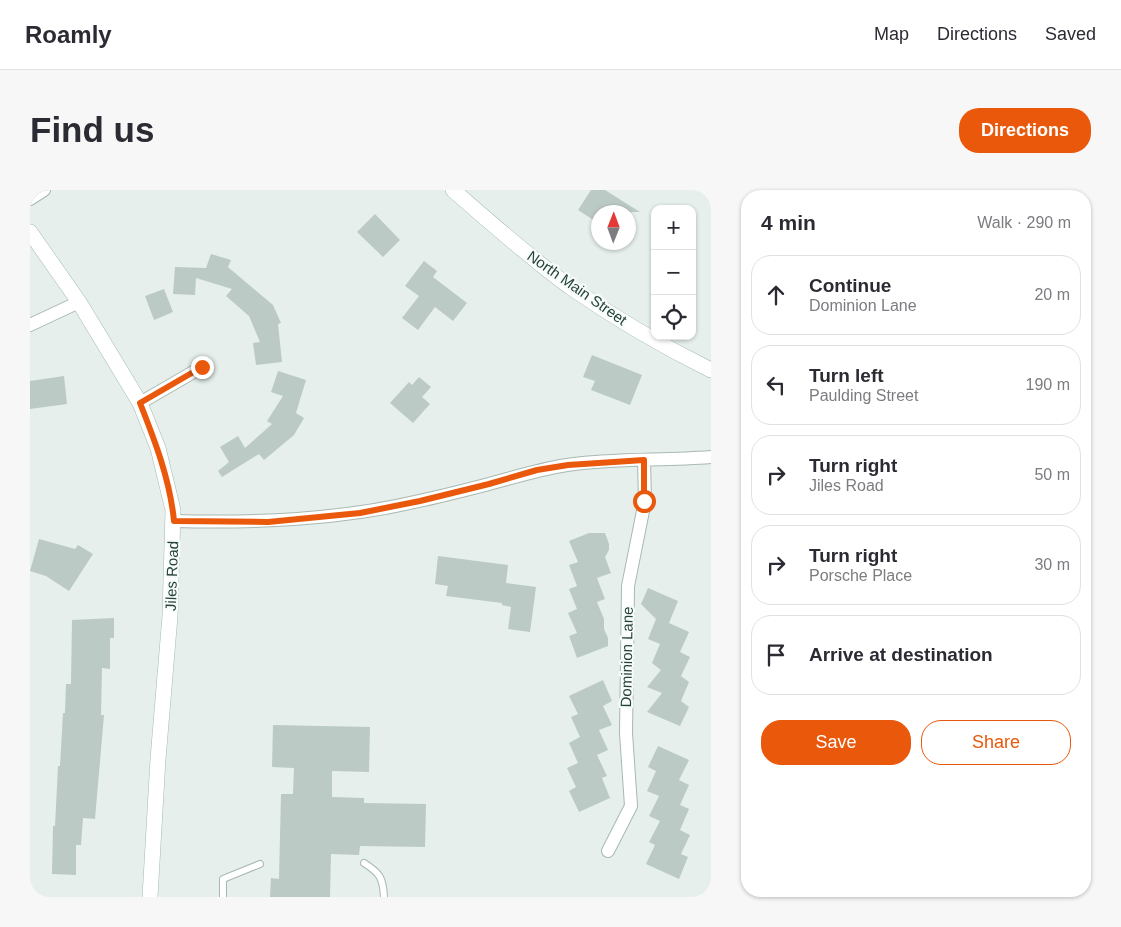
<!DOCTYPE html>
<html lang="en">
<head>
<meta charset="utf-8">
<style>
	:root { --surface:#fff; --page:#f7f7f7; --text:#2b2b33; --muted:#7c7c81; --line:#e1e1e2; --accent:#ea580c }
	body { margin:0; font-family:Helvetica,sans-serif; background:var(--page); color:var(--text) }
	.controls { position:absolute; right:15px; top:15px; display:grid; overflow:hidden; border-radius:10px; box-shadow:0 1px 4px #0004 }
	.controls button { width:45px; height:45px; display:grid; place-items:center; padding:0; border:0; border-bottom:1px solid var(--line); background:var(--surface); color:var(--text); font:25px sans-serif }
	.compass { position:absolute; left:561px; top:15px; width:45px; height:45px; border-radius:50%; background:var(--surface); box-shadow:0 1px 4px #0004; rotate:1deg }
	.stop { position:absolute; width:15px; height:15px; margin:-11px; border:4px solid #ea580c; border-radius:50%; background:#fff }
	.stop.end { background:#ea580c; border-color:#fff; box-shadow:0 1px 5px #0008 }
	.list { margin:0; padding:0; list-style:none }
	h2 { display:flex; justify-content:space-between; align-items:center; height:65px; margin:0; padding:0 20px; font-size:21px }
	h2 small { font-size:16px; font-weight:400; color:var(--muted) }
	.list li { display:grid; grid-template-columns:32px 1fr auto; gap:15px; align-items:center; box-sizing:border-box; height:80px; margin:0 10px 10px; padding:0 10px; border:1px solid var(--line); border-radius:20px }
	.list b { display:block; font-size:19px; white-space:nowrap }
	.list p { margin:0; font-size:16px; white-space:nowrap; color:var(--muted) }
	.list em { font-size:16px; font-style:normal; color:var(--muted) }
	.actions { display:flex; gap:10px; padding:15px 20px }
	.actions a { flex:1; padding:11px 0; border:1px solid var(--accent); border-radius:20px; text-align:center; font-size:18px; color:var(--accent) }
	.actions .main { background:var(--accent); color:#fff }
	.icon { flex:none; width:28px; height:28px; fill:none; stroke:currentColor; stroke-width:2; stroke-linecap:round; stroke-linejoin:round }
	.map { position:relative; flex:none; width:681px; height:707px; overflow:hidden; border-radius:20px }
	header { display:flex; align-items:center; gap:30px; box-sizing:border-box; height:70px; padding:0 25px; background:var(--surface); border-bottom:1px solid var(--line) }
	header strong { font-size:24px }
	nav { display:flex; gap:28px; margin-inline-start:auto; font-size:18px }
	.intro { display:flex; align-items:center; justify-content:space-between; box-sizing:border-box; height:120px; padding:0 30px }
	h1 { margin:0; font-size:35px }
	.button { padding:12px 22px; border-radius:20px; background:var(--accent); color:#fff; font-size:18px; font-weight:700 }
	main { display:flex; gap:30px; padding:0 30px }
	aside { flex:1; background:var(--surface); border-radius:20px; box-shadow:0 1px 4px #0004 }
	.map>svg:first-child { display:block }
	.building { fill:#bbcac4 }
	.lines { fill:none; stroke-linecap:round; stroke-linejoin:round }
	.lane-casing { stroke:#a8b8b2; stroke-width:8 }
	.street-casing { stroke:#a8b8b2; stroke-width:14 }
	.secondary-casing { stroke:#a4bbb3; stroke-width:16 }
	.lane { stroke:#fff; stroke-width:6 }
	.street { stroke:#fff; stroke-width:12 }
	.secondary { stroke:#fff; stroke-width:15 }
	.route { stroke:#ea580c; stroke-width:6 }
	.labels { text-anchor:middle; stroke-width:4.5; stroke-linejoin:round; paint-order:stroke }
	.street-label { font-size:15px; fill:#24423a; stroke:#f7fbf9 }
</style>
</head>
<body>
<header>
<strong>Roamly</strong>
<nav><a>Map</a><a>Directions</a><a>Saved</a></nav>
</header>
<div class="intro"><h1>Find us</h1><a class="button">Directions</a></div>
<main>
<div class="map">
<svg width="681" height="707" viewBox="0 0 681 707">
	<rect width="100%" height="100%" fill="#e6efeb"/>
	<path class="building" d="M561,0H575L610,22H568V33L548,20Z
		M345,24L370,50L353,67L327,42Z
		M181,64L201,70L198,77L243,115L251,133L248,134L252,172L226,175L223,153L230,152L219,126L196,106L202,99L166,88L165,105L143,104L145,77L176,78Z
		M394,71L407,81L403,87L437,113L423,131L405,117L388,140L372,128L389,106L375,96Z
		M134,99L143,122L124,130L115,106Z
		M562,165L612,185L600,215L561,200L565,191L553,187Z
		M248,181L276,190L266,223L274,228L264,245L234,270L229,264L192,287L188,281L199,272L190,257L208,246L215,258L242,234L237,231L253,206L241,202Z
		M34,186L37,214L0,219V191Z
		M389,187L401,197L392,207L400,214L383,233L360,213L379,192L382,195Z
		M559,343H575L579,354V360L575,367L581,383L567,388L575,409L567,412L574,429V439L578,448V456L547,468L539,446L547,443L538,423L547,419L539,399L547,396L539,375L548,372L539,351Z
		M9,349L45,359L48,355L63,364L39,401L16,386L0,381Z
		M408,366L478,375L476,393L506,397L500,442L478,439L481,417L472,415V413L416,406L418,396L405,394Z
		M618,398L648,411L639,433L659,442L650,462L660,467L651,486L659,492L651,511L659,517L650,536L617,522L632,503L617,497L631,480L622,473L630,454L618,449L626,429L611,414Z
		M84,428V448H80V479L72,478L71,525H74L65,629L53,628L51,655H46V685L22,684L23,636H25L28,576H30L33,523H35L36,494H41L42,430Z
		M573,490L582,511L573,516L582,535L569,540L578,560L567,565L577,586L572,588L580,608L549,622L539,601L546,597L537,578L548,573L539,553L550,547L541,527L548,524L539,506Z
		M243,535L340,537L339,582L302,581V607L334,608V613L396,614L395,657L330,656L329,665L301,664L300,707H240L241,688L249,689L251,604H263L264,578L242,577Z
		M628,556L659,570L649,590L659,595L650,615L659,619L650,640L660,645L651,664L658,667L649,689L616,674L625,655L619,652L630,631L619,626L629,606L617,601L626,581L618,577Z"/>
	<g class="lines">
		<defs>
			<path id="lane" d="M334,673C350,683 353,688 354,707
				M193,707V689L230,674"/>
			<path id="street" d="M0,9L14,0
				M0,135L49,112
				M110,213L172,177
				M144,331C227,333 308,330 389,311C413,306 436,300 459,294C485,287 510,279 537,275C584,268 633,271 681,267
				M578,661L601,616L596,543L598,396L615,311L614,270"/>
			<path id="secondary" d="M423,0C461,33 499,67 540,97C585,128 632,156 681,180
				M0,42L49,112L110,213L128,258L143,320L140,426L128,569L120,707"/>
		</defs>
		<use href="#lane" class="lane-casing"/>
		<use href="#street" class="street-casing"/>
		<use href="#secondary" class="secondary-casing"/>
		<use href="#lane" class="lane"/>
		<use href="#street" class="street"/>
		<use href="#secondary" class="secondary"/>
	</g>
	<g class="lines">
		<path class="route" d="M172,177L110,213C125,251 140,290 144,331L238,332L330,323L390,311L459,294L507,280L538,275L614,270V311"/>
	</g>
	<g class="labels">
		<g class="street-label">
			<text transform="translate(547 98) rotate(35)" y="5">North Main Street</text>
			<text transform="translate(142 386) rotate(-88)" y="5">Jiles Road</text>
			<text transform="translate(597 467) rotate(-89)" y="5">Dominion Lane</text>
		</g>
	</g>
</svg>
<div class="controls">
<button>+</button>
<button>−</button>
<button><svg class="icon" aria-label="locate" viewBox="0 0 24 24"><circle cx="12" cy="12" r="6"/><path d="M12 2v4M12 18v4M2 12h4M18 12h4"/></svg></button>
</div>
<svg class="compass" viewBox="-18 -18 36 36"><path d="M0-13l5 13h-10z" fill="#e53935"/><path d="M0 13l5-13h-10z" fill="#7c7c81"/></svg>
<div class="stop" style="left:614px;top:311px"></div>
<div class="stop end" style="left:172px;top:177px"></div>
</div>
<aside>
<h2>4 min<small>Walk · 290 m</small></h2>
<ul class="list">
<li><svg class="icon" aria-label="ahead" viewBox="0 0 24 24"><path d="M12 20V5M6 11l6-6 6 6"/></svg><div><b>Continue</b><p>Dominion Lane</p></div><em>20 m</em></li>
<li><svg class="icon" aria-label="left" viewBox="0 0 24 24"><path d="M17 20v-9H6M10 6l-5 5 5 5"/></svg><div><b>Turn left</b><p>Paulding Street</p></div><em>190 m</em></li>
<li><svg class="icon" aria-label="right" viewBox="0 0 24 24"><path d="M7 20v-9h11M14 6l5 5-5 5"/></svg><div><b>Turn right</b><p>Jiles Road</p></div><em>50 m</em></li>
<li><svg class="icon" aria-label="right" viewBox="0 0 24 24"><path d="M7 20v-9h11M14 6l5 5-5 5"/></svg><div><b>Turn right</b><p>Porsche Place</p></div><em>30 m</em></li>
<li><svg class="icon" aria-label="arrive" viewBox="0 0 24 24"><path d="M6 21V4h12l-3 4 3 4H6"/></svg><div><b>Arrive at destination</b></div></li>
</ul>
<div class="actions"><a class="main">Save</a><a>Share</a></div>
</aside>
</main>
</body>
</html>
